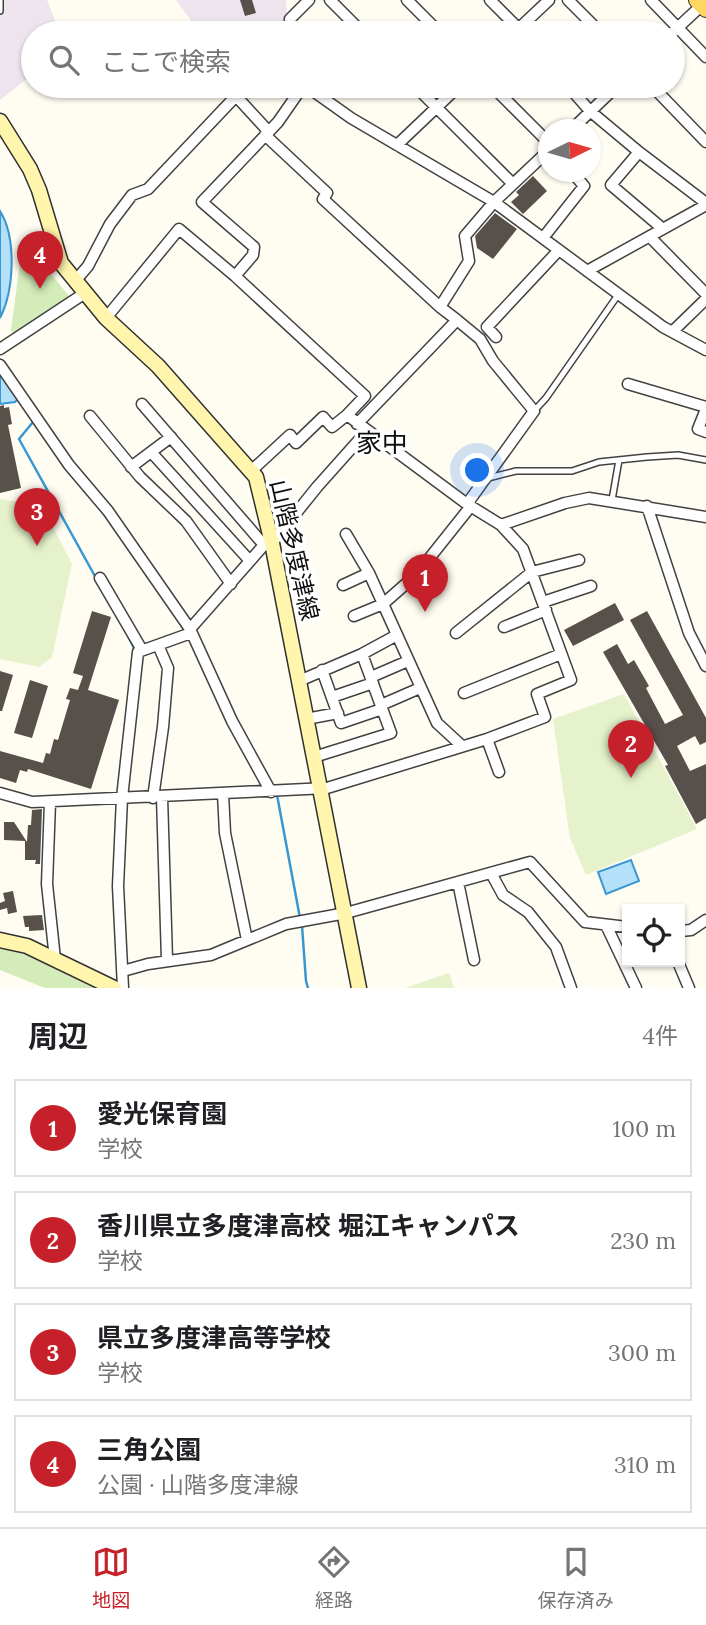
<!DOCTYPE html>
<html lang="ja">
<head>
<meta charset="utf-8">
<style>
	:root { --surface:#fff; --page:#f6f6f6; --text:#202124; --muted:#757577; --line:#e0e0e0; --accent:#c6212b }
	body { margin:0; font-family:Lora,"Noto Sans JP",serif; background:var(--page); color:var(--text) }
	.controls { position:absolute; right:21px; bottom:21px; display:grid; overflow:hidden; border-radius:0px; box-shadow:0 2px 5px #0004 }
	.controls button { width:63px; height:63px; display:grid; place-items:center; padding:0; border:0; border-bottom:2px solid var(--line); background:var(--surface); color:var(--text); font:35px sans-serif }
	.compass { position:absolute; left:538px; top:119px; width:63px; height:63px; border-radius:50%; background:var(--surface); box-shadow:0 2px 5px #0004; rotate:85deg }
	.you { position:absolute; left:478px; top:471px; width:24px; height:24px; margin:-18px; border:5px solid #fff; border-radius:50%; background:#1a73e8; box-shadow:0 0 0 10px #1a73e833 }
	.badge { display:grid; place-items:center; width:46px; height:46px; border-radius:50%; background:var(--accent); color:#fff; font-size:23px; font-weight:700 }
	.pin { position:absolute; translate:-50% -58px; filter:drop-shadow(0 2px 4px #0008) }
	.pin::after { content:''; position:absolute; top:37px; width:24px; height:21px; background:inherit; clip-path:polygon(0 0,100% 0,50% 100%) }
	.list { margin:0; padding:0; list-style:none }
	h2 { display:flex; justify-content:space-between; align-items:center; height:91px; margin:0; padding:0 28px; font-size:30px }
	h2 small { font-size:23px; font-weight:400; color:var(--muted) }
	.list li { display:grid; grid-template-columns:46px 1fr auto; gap:21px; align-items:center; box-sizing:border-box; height:98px; margin:0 14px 14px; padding:0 14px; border:2px solid var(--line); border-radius:0px }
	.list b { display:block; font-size:26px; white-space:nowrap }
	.list p { margin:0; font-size:23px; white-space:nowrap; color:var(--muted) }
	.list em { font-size:23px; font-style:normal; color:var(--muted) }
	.icon { flex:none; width:38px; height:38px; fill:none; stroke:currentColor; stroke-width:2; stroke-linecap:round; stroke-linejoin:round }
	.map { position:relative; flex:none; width:706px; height:988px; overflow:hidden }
	.search { position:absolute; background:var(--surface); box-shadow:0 2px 5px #0004; left:21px; right:21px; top:21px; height:77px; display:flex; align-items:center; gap:18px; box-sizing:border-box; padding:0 24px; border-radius:38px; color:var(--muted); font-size:26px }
	.sheet { height:539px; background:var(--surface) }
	nav { display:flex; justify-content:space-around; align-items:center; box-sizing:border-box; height:98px; border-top:2px solid var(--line); background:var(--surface); font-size:19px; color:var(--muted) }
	nav a { display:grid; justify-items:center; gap:4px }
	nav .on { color:var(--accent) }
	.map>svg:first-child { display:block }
	.industrial { fill:#ede4ee }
	.green { fill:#d4ecb9 }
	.pitch { fill:#e5f2cb }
	.water { fill:#b4e0f9; stroke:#3897d3; stroke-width:2 }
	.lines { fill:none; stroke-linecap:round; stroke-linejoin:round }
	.stream { stroke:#3897d3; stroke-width:2.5 }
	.building { fill:#58504b }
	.lane-casing { stroke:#424242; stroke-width:8 }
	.street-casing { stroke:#424242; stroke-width:13 }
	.secondary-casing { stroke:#313131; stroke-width:17 }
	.primary-casing { stroke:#202020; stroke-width:18 }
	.lane { stroke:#fff; stroke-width:5 }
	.street { stroke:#fff; stroke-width:10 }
	.secondary { stroke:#fff5ac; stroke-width:14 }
	.primary { stroke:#fdd663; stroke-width:16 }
	.labels { text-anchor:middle; stroke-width:7; stroke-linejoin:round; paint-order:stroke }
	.street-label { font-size:24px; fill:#0f0f0f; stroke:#fff }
	.neighbourhood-label { font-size:26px; fill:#0f0f0f; stroke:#fff }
</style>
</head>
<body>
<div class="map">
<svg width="706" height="988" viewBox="0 0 706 988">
	<rect width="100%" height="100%" fill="#fffcf1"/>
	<path class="industrial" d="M0,0H47L60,33H33V74L0,100Z
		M176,0H286L288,33H200Z
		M237,86H269L248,101Z"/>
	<path class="green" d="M23,240L69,296L13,334L11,330Z
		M0,948L41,959L99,988H45L0,970Z"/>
	<path class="pitch" d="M0,499L42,506L72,564L52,657L39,667L0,659Z
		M624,694L697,829L586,875L570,838L553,719Z
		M449,973L454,988H405Z"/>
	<path class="water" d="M0,211C17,238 14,291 0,318Z
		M0,374L19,398L15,402L0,404Z
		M631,860L639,881L606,894L598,872Z"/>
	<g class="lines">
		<path class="stream" d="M32,420L33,422L19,439L96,578
			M128,636L134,648
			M277,795L300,918
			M302,926L306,981L308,988"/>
	</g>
	<path class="building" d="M240,0H252L256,13L245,16Z
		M533,176L547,191L523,214L511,202L519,195L516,192Z
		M495,213L517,229L493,259L477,248L475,236Z
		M4,405V408L9,407L12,424L8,425L21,488L0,493V406Z
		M615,603L624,620L573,646L564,630Z
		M92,611L111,617L88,690L119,700L91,789L28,769L27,772L20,770L16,783L0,778V751L43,763L46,753L50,754L54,739L58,740L70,700L66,699L70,688L78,690L83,676L73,673Z
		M647,611L706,718V742L700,745L695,736L677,746L690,771L706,764V818L696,824L665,766L668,765L603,652L617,644L628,664L634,660L649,686L646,688L665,724L683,715L630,620Z
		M0,671L13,675L2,711H0Z
		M30,680L48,686L32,738L14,733Z
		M42,809L40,864H35L36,860H25V841L4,840V822H14L27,842L28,825H31L32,810Z
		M13,891L17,912L8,914L7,908L0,910V903L5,901L3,893Z
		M42,915L44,930L29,931V927H25L23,916Z"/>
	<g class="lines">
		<defs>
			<path id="lane" d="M0,11V0
				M534,411L546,398L618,295
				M488,478L516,471H572L599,462L647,457L678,455L706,460
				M612,500L619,460"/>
			<path id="street" d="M330,0L363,33
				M407,0L440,33
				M490,0L523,33
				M568,0L601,33
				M651,0L706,57
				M290,33V19L309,0
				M514,33L549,0
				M672,33L702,5
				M306,86L351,118L494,202L663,327L706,350
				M415,86L513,184
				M492,86L548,142
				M568,86L590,111L639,152L611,185L663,229
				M652,86L706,142
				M571,130L617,86
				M265,135L327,193L323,199L440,307
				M397,145L459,86
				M639,152L706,203
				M650,237L706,294
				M543,238L584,186L572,172
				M587,271L706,205
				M235,276L253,255L254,247L202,202L278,122L303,86
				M76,280L88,266L110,224L132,195L148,189L236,96L269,132
				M457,320L480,339L493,361L534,411L467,504
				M672,332L706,299
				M496,337L487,327L559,250
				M0,349L85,293
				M0,365L69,465L108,511L190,629
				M628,384L706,407
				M142,404L264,545
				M706,409L698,429L706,432
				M90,416L140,477L186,521L231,584
				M357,424L457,320L440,307L469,261L465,236L494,202L548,151
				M151,452L250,561
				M131,467L171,437
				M251,471L290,435L296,443L323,417L332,427L347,415
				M647,506L689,633L706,666
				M501,525L565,503L589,498L706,517
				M346,534L369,573L437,723L462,746
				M100,578L142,650
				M343,585L369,573
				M543,602L591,586
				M354,616L383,604L416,575L471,506
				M504,627L546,610
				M456,633L532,572L579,560
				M322,670L341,723L382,709
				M371,677L408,661
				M299,681L362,654L397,635
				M464,693L561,654
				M332,697L373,683
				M381,705L420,688
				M306,719L338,713
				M487,739L499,772
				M314,757L391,733L362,654
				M271,792L232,721L190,629L264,545L272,543L317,487L366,432
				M0,793L32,802L327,788L487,739L545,717L537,694L571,680L523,549L501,525L467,504L347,415L365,396L235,276L179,229L106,318
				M223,794L225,833L247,940
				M162,797L167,960
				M153,798L163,727L168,668L158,645
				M50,802L47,884L55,959
				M491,873L503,895L528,912L556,947L571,988
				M458,882L474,960
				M606,925L636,988
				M680,931L691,930L706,920
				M678,962L689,988
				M123,971L148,964L211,955L286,924L346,913L530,862L585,922L627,927
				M123,988L118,886L122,798L138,652L191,633"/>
			<path id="secondary" d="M0,121L30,169L39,190L61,263L106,318L158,366L256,477L272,543L359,988
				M0,940L27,946L114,988"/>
			<path id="primary" d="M697,0L706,9"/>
		</defs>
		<use href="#lane" class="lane-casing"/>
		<use href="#street" class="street-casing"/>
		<use href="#secondary" class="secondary-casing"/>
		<use href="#primary" class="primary-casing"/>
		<use href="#lane" class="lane"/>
		<use href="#street" class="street"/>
		<use href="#secondary" class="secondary"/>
		<use href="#primary" class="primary"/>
	</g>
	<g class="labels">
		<g class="street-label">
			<text transform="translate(294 550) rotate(77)" y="8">山階多度津線</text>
		</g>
		<g class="neighbourhood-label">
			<text x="382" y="452">家中</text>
		</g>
	</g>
</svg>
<div class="controls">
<button><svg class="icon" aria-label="locate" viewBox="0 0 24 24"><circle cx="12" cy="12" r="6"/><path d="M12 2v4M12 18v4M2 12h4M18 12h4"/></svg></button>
</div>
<svg class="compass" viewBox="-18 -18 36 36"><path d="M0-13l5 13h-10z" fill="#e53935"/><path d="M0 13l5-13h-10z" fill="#757577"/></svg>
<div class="you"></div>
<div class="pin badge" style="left:425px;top:612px">1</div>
<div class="pin badge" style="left:631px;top:778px">2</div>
<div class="pin badge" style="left:37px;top:546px">3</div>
<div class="pin badge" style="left:40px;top:289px">4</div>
<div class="search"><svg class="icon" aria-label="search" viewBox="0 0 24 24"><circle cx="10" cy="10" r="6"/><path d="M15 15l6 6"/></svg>ここで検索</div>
</div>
<section class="sheet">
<h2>周辺<small>4件</small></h2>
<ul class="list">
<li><span class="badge">1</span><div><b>愛光保育園</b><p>学校</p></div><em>100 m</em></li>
<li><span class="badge">2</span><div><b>香川県立多度津高校 堀江キャンパス</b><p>学校</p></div><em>230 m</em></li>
<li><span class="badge">3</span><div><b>県立多度津高等学校</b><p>学校</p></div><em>300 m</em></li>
<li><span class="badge">4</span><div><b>三角公園</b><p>公園 · 山階多度津線</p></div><em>310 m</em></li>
</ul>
</section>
<nav>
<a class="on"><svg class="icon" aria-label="map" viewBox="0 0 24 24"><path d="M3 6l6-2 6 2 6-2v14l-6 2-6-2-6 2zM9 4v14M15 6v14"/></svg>地図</a>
<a><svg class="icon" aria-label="directions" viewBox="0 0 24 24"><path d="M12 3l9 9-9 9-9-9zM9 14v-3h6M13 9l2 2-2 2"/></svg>経路</a>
<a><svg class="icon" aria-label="saved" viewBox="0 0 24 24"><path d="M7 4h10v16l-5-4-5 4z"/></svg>保存済み</a>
</nav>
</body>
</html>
